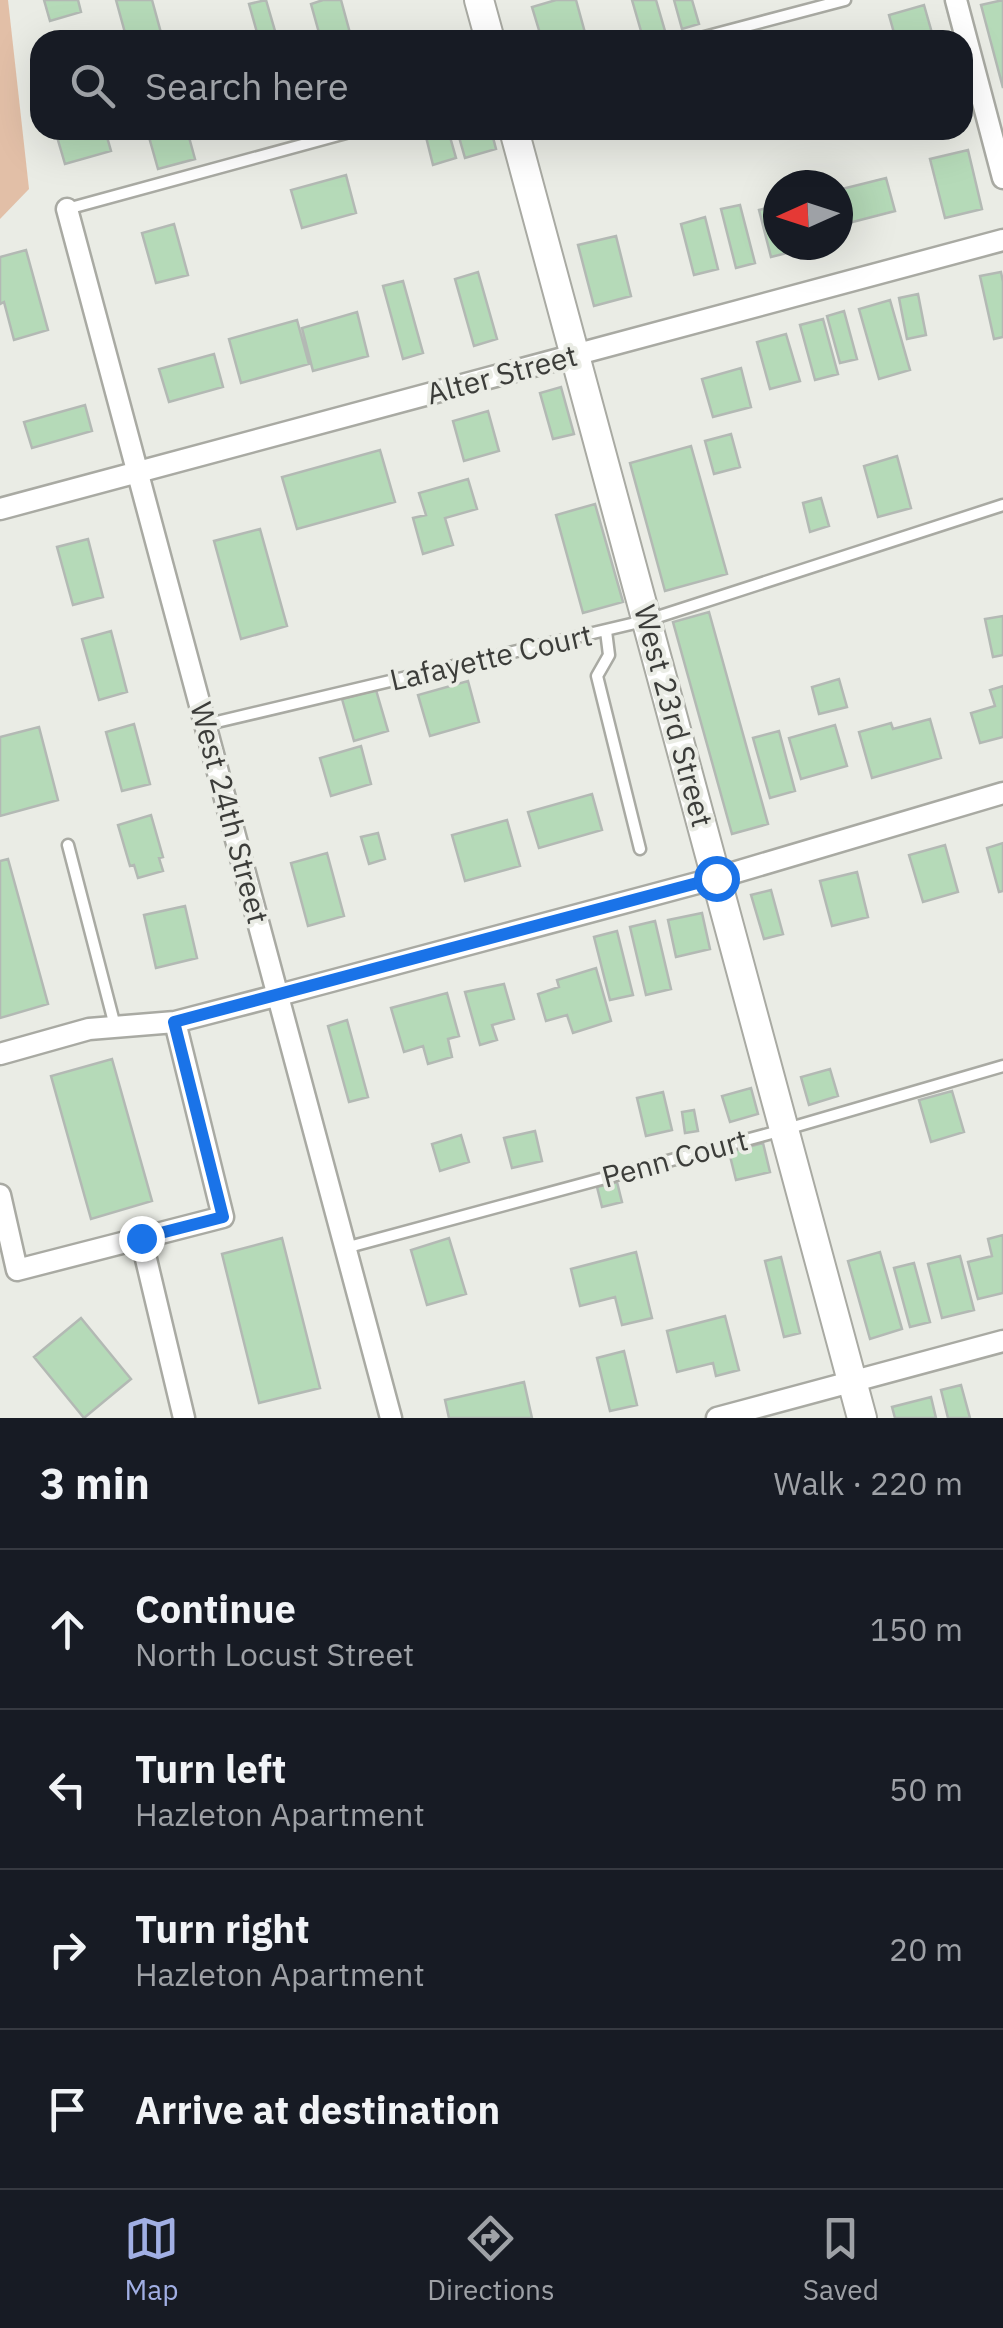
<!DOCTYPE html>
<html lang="en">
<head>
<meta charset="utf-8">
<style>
	:root { --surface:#171b24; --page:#242831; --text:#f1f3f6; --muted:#9ea1a6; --line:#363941; --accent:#a1afe4 }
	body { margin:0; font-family:"IBM Plex Sans",sans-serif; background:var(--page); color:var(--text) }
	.compass { position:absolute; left:763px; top:170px; width:90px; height:90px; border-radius:50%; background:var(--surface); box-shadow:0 10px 40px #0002; rotate:267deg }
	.stop { position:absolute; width:30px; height:30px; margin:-22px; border:8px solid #1a73e8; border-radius:50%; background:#fff }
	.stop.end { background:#1a73e8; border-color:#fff; box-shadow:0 2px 10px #0008 }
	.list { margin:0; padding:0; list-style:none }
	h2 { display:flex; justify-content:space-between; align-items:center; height:130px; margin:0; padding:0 40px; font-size:42px }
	h2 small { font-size:32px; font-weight:400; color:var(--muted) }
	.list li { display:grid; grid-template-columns:65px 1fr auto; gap:30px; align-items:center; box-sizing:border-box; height:160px; padding:0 40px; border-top:2px solid var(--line) }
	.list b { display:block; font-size:38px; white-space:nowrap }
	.list p { margin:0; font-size:32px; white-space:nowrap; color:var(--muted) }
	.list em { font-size:32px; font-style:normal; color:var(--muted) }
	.icon { flex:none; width:55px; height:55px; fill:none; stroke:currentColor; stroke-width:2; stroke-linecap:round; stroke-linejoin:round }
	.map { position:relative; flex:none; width:1003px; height:1418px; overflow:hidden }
	.search { position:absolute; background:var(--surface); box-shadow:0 10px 40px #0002; left:30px; right:30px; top:30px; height:110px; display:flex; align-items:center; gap:25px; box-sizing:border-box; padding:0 35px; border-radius:30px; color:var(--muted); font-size:38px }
	.sheet { height:770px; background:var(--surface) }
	nav { display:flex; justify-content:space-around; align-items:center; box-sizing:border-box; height:140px; border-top:2px solid var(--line); background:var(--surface); font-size:28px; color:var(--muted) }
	nav a { display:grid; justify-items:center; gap:5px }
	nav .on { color:var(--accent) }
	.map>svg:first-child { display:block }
	.green { fill:#e2bfa7 }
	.building { fill:#b5dab8; stroke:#b3b9b4; stroke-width:2.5 }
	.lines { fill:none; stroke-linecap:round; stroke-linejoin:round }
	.lane-casing { stroke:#a9aaa3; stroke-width:15 }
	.street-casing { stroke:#a9aaa3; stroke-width:25 }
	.secondary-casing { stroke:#a9aaa3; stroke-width:32 }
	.lane { stroke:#fff; stroke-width:10 }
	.street { stroke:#fff; stroke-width:20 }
	.secondary { stroke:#fff; stroke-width:28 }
	.route { stroke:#1a73e8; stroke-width:12 }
	.labels { text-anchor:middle; stroke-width:8; stroke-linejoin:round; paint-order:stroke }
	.street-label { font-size:30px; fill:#3c3d3a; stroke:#eaece5 }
</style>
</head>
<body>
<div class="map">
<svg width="1003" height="1418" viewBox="0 0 1003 1418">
	<rect width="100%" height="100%" fill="#eaece5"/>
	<path class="green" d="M0,0H8L29,189L0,219Z"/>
	<path class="building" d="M44,0H78L81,12L50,21Z
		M116,0H152L163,40H127Z
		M266,0L275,31L258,36L249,4Z
		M323,0H341L350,33L321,40L311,4Z
		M556,0H576L587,40H542L532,7Z
		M632,0H656L665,31L643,38Z
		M674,0H692L699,24L682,29Z
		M1003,0V88L981,5Z
		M924,5L934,40H896L889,15Z
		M55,130H105L111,151L65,164Z
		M147,130H187L195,159L158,169Z
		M436,130H448L456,158L433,165L425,133Z
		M457,130H491L496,149L465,158Z
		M968,150L982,209L945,218L930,159Z
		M346,175L356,213L302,228L291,190Z
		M886,178L895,211L841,225L838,214V190Z
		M740,205L755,263L736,268L721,209Z
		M778,205V245H819L771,257L759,210Z
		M705,217L718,269L694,275L681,224Z
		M174,224L188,275L156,283L142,233Z
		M616,236L631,296L594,306L578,245Z
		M26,250L48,330L14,340L4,302L0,304V257Z
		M478,272L497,339L474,346L455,279Z
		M1001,272L1003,282V337L994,339L980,276Z
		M403,281L423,353L403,359L383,286Z
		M918,294L926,335L907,339L899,298Z
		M890,300L910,370L879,379L859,309Z
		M844,311L857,359L840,363L827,316Z
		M357,312L368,356L313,371L302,328Z
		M823,319L838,374L815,380L800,325Z
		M297,320L309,364L241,383L229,339Z
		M786,334L800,381L770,389L757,342Z
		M214,354L223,387L169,402L159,369Z
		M741,368L751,407L713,417L702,379Z
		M561,387L574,434L553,439L540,393Z
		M85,405L92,431L32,448L24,422Z
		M488,411L499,451L464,461L453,421Z
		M731,434L740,467L714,474L705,441Z
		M691,446L727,574L665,591L630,463Z
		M380,450L395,502L297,529L282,477Z
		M897,456L911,508L878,517L864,466Z
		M468,479L477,509L445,518L453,545L423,554L413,518L426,515L419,493Z
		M821,498L829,526L810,532L803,503Z
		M595,504L623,602L583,613L556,515Z
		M260,529L287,626L241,639L214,541Z
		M88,539L103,597L73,605L57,547Z
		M709,612L768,824L732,834L673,622Z
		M1003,616V655L993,657L985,619Z
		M111,631L127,692L99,700L82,639Z
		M839,679L847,707L819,714L812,687Z
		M468,681L479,722L430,736L418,695Z
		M1003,686V737L980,743L971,713L995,706L990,690Z
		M376,690L388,731L354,741L342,699Z
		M930,719L941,758L872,778L859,732L891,723L893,729Z
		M134,724L150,784L122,791L106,732Z
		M835,725L847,766L801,779L789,738Z
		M39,727L58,800L0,816V737Z
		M779,731L795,791L770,798L753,738Z
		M361,746L371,784L331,796L320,758Z
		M592,794L602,830L539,848L528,812Z
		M151,815L163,857L159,858L163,871L138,878L134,865L130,866L118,825Z
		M507,820L520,866L465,881L452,835Z
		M378,833L385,859L369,864L361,837Z
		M1003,843V891L999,892L987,848Z
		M945,845L958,892L923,902L909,855Z
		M327,853L344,916L308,926L291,863Z
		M8,859L48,1004L0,1018V861Z
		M857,872L868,917L832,926L820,881Z
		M771,890L783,934L764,939L751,895Z
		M185,906L197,958L156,968L144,915Z
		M702,913L710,949L676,957L668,920Z
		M655,921L671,989L646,995L630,927Z
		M617,931L633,995L610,1000L594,937Z
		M596,968L611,1021L573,1033L567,1015L546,1021L538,994L559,987L557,980Z
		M504,984L514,1019L492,1025L497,1040L480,1045L465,992Z
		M447,993L459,1036L448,1039L452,1057L428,1064L423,1046L404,1052L391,1008Z
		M347,1020L368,1097L349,1102L328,1026Z
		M112,1059L152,1201L91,1219L51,1076Z
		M830,1069L838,1096L809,1105L801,1077Z
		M751,1088L758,1114L730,1122L722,1096Z
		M952,1091L964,1132L931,1142L919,1100Z
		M663,1092L672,1130L646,1136L637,1098Z
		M694,1110L698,1131L685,1133L682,1112Z
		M535,1131L542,1161L512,1168L504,1138Z
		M461,1135L469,1162L440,1171L432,1144Z
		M763,1143L770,1172L736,1180L729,1152Z
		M617,1182L622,1202L602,1207L597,1187Z
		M1003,1235V1293L978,1299L968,1262L992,1256L988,1239Z
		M282,1238L320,1388L259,1403L222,1254Z
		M449,1238L466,1294L427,1305L411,1250Z
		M636,1252L652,1318L622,1325L615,1297L580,1306L571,1269Z
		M880,1252L902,1329L870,1339L848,1261Z
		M960,1256L974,1310L942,1318L928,1264Z
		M781,1257L800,1333L784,1337L765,1261Z
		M914,1263L930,1322L910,1327L894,1268Z
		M725,1316L739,1370L716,1376L713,1363L677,1372L667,1331Z
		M81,1318L131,1379L84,1418L34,1357Z
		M624,1351L637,1405L610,1411L597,1358Z
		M524,1382L532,1418H449L445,1400Z
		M961,1385L970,1418H948L941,1390Z
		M931,1397L936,1418H895L892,1407Z"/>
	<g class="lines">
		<defs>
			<path id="lane" d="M693,40L845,0
				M67,209L357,130
				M606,631L609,655L597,676L640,849
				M204,725L648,620L1003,505
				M68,845L115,1026
				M345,1248L783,1130L1003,1066"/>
			<path id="street" d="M956,0L1003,178
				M67,209L391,1418
				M0,509L1003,240
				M0,1054L89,1029L175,1022L279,995L716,878L1003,793
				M0,1195L17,1270L223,1217L175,1022
				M141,1238L184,1418
				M717,1418L1003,1341"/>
			<path id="secondary" d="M479,0L490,40
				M514,130L862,1418"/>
		</defs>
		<use href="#lane" class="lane-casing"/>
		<use href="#street" class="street-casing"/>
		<use href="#secondary" class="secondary-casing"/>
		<use href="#lane" class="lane"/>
		<use href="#street" class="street"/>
		<use href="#secondary" class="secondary"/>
	</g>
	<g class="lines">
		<path class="route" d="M141,1238L223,1217L174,1022L716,878"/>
	</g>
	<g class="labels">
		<g class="street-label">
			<text transform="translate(502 375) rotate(-15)" y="10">Alter Street</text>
			<text transform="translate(491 658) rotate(-13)" y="10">Lafayette Court</text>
			<text transform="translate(673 716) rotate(75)" y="10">West 23rd Street</text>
			<text transform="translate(229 813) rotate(75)" y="10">West 24th Street</text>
			<text transform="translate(675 1159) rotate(-15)" y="10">Penn Court</text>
		</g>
	</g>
</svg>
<svg class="compass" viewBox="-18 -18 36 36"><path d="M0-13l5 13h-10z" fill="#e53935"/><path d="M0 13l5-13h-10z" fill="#9ea1a6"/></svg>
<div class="stop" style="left:716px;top:878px"></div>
<div class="stop end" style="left:141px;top:1238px"></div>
<div class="search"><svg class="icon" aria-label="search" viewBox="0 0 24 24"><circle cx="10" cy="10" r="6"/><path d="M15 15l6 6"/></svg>Search here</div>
</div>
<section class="sheet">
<h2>3 min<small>Walk · 220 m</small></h2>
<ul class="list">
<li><svg class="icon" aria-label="ahead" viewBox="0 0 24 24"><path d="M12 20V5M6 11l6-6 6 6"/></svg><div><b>Continue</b><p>North Locust Street</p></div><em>150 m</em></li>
<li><svg class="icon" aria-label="left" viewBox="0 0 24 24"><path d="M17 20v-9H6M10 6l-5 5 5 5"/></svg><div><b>Turn left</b><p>Hazleton Apartment</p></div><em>50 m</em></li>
<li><svg class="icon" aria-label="right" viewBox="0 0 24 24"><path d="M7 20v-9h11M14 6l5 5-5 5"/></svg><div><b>Turn right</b><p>Hazleton Apartment</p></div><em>20 m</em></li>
<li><svg class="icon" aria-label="arrive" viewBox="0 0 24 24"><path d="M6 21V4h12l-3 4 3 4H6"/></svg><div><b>Arrive at destination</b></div></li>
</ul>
</section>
<nav>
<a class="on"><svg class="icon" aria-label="map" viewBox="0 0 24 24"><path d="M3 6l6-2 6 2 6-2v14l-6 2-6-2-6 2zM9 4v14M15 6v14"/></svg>Map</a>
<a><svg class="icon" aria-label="directions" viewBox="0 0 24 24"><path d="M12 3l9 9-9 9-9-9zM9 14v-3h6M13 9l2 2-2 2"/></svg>Directions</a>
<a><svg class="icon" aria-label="saved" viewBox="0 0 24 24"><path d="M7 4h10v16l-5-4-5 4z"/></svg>Saved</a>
</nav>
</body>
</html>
